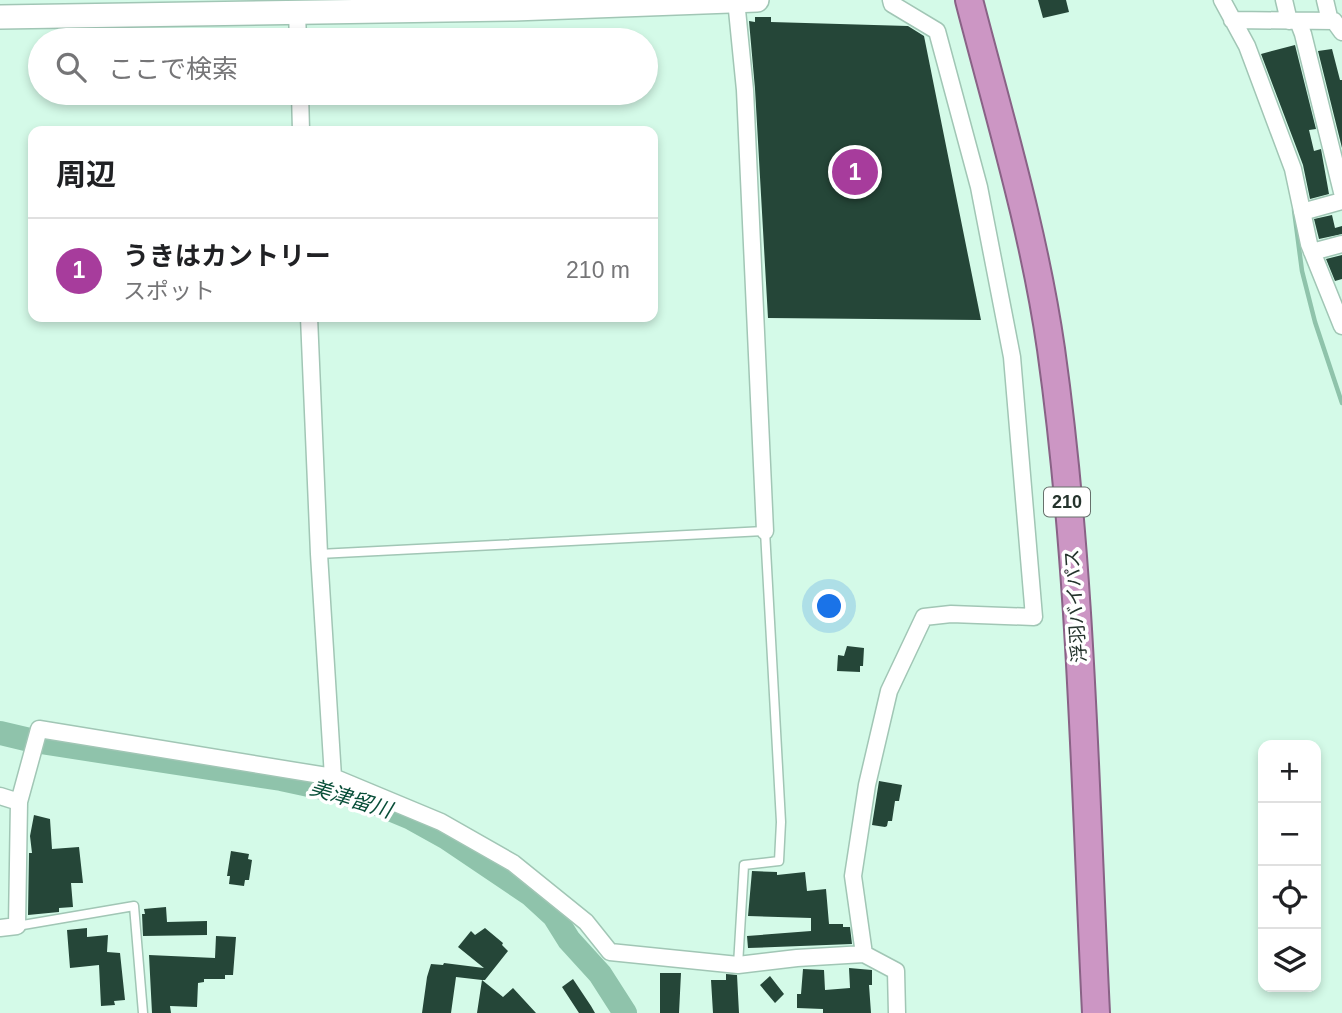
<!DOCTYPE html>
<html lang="ja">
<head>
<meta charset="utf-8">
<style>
	:root { --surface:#fff; --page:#f2f2f2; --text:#202124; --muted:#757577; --line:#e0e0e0; --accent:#a73c9c }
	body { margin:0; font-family:Helvetica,"Noto Sans JP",sans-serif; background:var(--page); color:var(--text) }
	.controls { position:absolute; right:21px; bottom:21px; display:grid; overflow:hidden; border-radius:14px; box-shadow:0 4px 10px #0003 }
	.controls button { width:63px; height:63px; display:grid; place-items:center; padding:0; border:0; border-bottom:2px solid var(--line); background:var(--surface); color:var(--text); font:35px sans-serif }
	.you { position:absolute; left:830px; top:607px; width:24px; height:24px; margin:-18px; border:5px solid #fff; border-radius:50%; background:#1a73e8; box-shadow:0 0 0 10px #1a73e833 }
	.badge { display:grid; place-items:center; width:46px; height:46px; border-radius:50%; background:var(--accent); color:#fff; font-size:23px; font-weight:700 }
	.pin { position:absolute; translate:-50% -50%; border:4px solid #fff; box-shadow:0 2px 7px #0006 }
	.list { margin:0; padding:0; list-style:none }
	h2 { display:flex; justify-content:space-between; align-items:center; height:91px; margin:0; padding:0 28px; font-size:30px }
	h2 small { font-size:23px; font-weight:400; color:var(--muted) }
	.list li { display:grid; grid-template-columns:46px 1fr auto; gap:21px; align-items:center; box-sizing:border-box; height:105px; padding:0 28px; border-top:2px solid var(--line) }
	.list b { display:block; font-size:26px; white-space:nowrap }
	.list p { margin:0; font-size:23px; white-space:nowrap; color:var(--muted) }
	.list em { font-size:23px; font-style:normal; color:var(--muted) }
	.icon { flex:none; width:38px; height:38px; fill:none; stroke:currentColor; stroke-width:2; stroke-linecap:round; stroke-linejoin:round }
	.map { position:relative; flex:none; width:1342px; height:1013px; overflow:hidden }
	.search { position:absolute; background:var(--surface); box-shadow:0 4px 10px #0003; left:28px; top:28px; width:630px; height:77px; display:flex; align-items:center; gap:18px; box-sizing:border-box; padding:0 24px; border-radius:38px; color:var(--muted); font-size:26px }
	.panel { position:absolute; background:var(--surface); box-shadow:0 4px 10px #0003; left:28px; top:126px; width:630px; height:196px; border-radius:14px }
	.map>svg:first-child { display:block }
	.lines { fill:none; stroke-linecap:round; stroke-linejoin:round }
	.stream { stroke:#8fc3ab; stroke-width:4.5 }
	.river { stroke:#8fc3ab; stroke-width:24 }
	.building { fill:#254638 }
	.service-casing { stroke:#a1c6b5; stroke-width:11 }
	.minor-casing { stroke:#a1c6b5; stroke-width:19 }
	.secondary-casing { stroke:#a1c6b5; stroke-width:26 }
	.trunk-casing { stroke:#896286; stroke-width:30 }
	.service { stroke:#fff; stroke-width:8 }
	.minor { stroke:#fff; stroke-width:16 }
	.secondary { stroke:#fff; stroke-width:23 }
	.trunk { stroke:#cc96c4; stroke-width:26 }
	.labels { text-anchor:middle; stroke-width:7; stroke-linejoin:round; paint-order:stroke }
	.shield { fill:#fff; stroke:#66706b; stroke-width:2 }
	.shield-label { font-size:18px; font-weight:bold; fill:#24332c }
	.street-label { font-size:19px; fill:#24332c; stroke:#fff }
	.water-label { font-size:21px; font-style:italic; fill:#084e38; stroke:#fff }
</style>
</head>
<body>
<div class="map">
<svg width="1342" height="1013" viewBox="0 0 1342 1013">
	<rect width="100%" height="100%" fill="#d4fae8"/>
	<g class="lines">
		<path class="stream" d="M1294,210L1302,271L1315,322L1342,403"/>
		<path class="river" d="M0,733L34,741L281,779L332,790L375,803L411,818L447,838L530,894L554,916L569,940L600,974L625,1013"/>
	</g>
	<path class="building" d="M1038,0H1066L1069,12L1043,18Z
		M755,17H771V22L908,26L924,36L981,320L768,318L755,89L749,21L755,22Z
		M1295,45L1316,129L1309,130L1314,151L1321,149L1329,194L1310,199L1303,165L1261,54Z
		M1332,49L1340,80H1342V148L1318,51Z
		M1332,215L1335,228L1342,226V234L1319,239L1314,219Z
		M1342,255V279L1335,281L1326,259Z
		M847,646L864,648L863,666H860V672L837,671L838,655L844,656Z
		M879,781L902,785L899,801H895L892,821H888L887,826L885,827L872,825Z
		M34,815L50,819L52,849L79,847L83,883H71L73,907L59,908V912L28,915L29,853H32L30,836Z
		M231,851L249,854L248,859L252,860L249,880H245L244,886L229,884L230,876H227Z
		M752,871L777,872V875L805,872L807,891L826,889L829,924H843V927H850L852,944L748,948L747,936L811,931V918L748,916Z
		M166,907L167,922L207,921V935L143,936L142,914H145L144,909Z
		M87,928V937L108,935L107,952L120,953L125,1000L114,1001L115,1005L101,1006L99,965L70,968L67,930Z
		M485,928L503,943L502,945L508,951L485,980H482L503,997L513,988L536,1013H477L482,980L456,977L451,1013H422L427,977L431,964L443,965L444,963L484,968L458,947L471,931L475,935Z
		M216,936L236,937L233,975H225V979H204V982L198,983L197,1007L170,1006L171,1013H152L149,955L215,958Z
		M849,968L872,970V985H869L871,1013H823V1009L797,1008V994H801L803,969L824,970L825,990L850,988Z
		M660,973H681L679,1013H660Z
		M726,974L737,975L739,1013H713L711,980H726Z
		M770,976L784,994L775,1003L760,985Z
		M573,979L591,1006L595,1013H579L562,987Z"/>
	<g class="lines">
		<defs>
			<path id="service" d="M319,554L765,531L781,822L779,861L744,865L738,965
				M17,926L134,906L143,1013"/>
			<path id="minor" d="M736,0L745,90L765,531
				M1222,0L1247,46L1293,169L1309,244L1342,326
				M1284,0L1289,21
				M1325,0L1330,21
				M297,13L298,40
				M1232,20L1334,21L1342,32
				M1298,21L1303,34L1342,192
				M300,93L301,131
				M1302,212L1342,201
				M1312,252L1342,244
				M309,317L319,554L333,777
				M0,796L19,802
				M0,928L17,926L19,802L39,729L333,777L441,822L513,863L586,922L610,952L738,965L797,958L864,954L896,971L897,1013
				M864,954L853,876L867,785L889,691L924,617L951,614L1034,617L1012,357L979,187L937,31L892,4L891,0"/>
			<path id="secondary" d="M0,17L514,9L757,0"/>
			<path id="trunk" d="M969,0C999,116 1034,231 1051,349C1082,569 1085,792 1096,1013"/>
		</defs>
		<use href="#service" class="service-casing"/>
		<use href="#minor" class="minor-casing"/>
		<use href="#secondary" class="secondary-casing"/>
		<use href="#trunk" class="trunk-casing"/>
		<use href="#service" class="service"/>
		<use href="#minor" class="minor"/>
		<use href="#secondary" class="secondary"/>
		<use href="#trunk" class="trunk"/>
	</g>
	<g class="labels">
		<rect class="shield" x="1044" y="487.5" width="46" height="29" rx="5"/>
		<g class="shield-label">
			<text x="1067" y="508">210</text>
		</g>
		<g class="street-label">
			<text transform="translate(1075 606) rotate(-94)" y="7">浮羽バイパス</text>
		</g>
		<g class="water-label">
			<text transform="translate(351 799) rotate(17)" y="7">美津留川</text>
		</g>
	</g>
</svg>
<div class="controls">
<button>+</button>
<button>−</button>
<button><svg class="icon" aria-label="locate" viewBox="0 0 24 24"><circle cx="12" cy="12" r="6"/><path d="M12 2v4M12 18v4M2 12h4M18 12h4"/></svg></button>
<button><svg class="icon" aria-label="layers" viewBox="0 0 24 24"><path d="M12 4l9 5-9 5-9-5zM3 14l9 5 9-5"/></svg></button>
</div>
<div class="you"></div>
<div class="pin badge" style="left:855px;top:172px">1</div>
<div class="search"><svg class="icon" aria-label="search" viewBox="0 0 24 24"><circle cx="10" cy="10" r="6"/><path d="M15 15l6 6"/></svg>ここで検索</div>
<section class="panel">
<h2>周辺<small></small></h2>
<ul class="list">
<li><span class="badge">1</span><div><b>うきはカントリー</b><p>スポット</p></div><em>210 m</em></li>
</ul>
</section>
</div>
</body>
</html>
